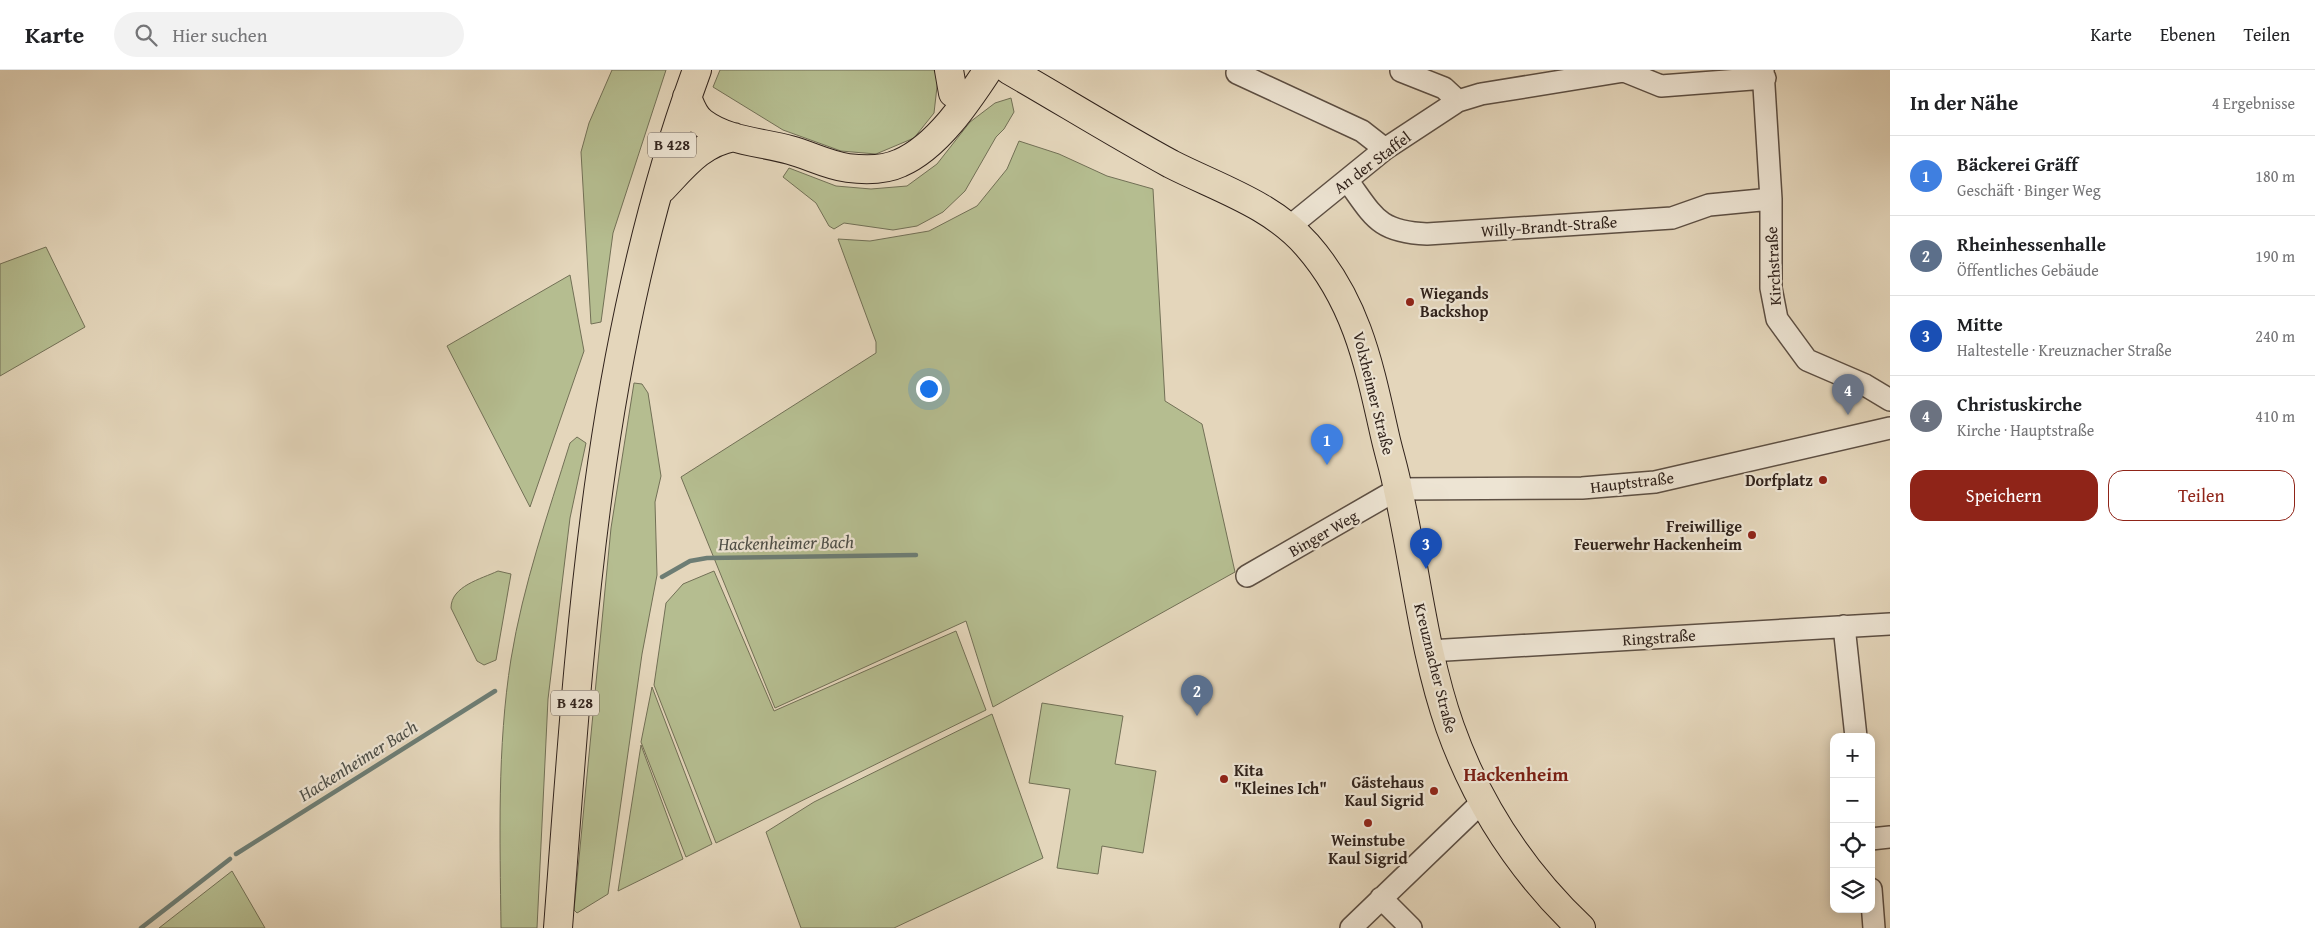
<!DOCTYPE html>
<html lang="de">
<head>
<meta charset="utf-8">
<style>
	:root { --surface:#fff; --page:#f2f2f2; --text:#202124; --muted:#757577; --line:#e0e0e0; --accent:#8f2418 }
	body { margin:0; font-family:"Gentium Book Plus",serif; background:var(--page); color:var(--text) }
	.controls { position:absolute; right:15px; bottom:15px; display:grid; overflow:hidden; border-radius:10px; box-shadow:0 2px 12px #0003 }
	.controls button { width:45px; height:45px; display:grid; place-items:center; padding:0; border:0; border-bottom:1px solid var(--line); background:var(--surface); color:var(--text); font:25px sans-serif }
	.you { position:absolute; left:928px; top:318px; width:18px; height:18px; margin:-12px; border:4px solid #fff; border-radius:50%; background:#1a73e8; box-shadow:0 0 0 8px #1a73e833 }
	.badge { display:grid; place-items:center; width:32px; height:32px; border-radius:50%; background:var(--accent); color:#fff; font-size:16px; font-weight:700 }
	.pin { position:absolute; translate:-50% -41px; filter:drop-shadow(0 1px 2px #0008) }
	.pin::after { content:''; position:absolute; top:26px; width:18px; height:15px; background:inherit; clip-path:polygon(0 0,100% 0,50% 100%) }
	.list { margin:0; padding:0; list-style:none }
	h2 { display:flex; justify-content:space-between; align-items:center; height:65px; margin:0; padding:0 20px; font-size:21px }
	h2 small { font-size:16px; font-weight:400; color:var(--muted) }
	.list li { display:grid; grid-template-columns:32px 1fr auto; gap:15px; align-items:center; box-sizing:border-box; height:80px; padding:0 20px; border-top:1px solid var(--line) }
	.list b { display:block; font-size:19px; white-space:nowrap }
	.list p { margin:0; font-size:16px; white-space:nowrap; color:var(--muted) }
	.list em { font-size:16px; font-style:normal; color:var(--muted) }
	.actions { display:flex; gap:10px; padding:15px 20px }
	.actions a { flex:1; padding:11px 0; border:1px solid var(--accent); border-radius:15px; text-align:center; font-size:18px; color:var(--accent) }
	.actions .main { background:var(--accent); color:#fff }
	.icon { flex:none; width:28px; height:28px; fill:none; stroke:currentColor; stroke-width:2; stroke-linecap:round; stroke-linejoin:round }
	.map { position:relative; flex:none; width:1890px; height:858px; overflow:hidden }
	header { display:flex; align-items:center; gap:30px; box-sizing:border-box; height:70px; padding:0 25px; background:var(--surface); border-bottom:1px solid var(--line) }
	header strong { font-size:24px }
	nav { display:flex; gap:28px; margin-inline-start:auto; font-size:18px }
	.search { width:350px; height:45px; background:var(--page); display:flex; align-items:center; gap:12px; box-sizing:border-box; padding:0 18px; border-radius:28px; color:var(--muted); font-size:19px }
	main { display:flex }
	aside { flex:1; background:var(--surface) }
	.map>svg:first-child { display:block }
	.green { fill:#b5bd90; stroke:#727056 }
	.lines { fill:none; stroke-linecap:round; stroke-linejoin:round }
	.stream { stroke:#6d7d74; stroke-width:4.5 }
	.minor-casing { stroke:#5d4f43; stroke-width:24 }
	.major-casing { stroke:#30221b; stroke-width:30 }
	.minor { stroke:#ede4d3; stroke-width:21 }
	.major { stroke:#e4d6bb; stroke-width:28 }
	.poi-dot { fill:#8f2418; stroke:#ede4d3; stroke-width:2 }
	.labels { text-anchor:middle; stroke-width:4.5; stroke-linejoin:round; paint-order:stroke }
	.shield { fill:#ede4d3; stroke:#695c52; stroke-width:1 }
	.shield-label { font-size:15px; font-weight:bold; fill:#30221b }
	.street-label { font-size:16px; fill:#30221b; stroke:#ede4d3 }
	.poi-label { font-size:16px; font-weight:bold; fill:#30221b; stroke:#ede4d3; text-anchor:end }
	.water-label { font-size:18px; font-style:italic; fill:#4e4f48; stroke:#ede4d3 }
	.quarter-label { font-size:19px; font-weight:bold; fill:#7a1f14; stroke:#ede4d3 }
</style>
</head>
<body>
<header>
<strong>Karte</strong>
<div class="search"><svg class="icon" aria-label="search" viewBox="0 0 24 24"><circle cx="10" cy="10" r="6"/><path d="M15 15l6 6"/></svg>Hier suchen</div>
<nav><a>Karte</a><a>Ebenen</a><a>Teilen</a></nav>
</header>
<main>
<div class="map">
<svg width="1890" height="858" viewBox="0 0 1890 858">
	<rect width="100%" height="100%" fill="#e4d6bb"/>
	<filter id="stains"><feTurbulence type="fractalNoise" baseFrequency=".004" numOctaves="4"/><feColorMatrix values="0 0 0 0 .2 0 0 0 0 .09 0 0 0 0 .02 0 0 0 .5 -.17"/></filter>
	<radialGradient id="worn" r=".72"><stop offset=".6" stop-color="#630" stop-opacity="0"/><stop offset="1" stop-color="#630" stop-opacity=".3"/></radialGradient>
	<path class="green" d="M612,0H666L613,163L601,252L591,254L581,82L589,53Z
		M720,0H934L938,8L934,43L914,68L876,84L841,81L783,60L713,17Z
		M1011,28L1014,42L1004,59L996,67L965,121L943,142L917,156L893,160L844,153L834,159L829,156L816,133L783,107L789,98L836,116L871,119L907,116L937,94L970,52L995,33Z
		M1019,71L1059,84L1107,106L1153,119L1165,331L1202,354L1235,502L993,637L966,551L775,638L681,407L876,283V272L838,169L870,171L929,161L977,136L1007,99Z
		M46,177L85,257L0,306V194Z
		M570,205L584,281L530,437L447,276Z
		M634,313L642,314L648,323L661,406L655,432L657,505L642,584L608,824L577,843L574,840L611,458Z
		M577,367L586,373L570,448L548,629L537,858H501C500,769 497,677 511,589C523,515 548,444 570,373Z
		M498,501L511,504L496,590L484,595L477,591L451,538C451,516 481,509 498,501Z
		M714,501L774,641L956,561L986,640L716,773L654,615L666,533L683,514Z
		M652,617L712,774L686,787L641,672Z
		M1042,633L1123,646L1115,694L1156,701L1143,783L1102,776L1098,804L1057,798L1070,719L1029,713Z
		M992,644L1043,788L894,858H801L766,762L814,732Z
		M641,675L683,789L618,821Z
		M232,801L265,858H159Z"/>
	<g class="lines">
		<path class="stream" d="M662,507L690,491L707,488L916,485
			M236,784L495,621
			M141,858L230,789"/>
		<defs>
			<path id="minor" d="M1763,0L1771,129V218L1777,249L1807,290L1865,315L1890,330
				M1401,1L1444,18L1458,31
				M1237,3L1362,61L1385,79
				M1347,110C1374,147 1378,162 1427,164L1672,148L1709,135L1771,129
				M1289,157L1385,79L1458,31L1481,24L1624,1L1661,16L1765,8
				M1247,506L1398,419L1582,418L1655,412L1890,358
				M1844,556L1856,667
				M1429,581L1890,554
				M1871,769L1890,767
				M1871,819L1874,858
				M1381,828L1411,858
				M1351,858L1483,731"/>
			<path id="major" d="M949,0L953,23
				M1009,0C1063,31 1116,64 1171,94C1218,118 1271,134 1307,175C1357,232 1369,295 1385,366C1389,384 1395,402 1398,420C1416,499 1423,580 1450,657C1477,733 1522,802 1581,858
				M687,27C691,37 694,47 703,53C727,71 761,72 790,80C809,85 827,95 848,98C864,100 885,100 900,93C937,77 967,32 988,0
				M662,119C684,96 701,73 734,67
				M558,858C580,569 596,275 697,0"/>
		</defs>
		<use href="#minor" class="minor-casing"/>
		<use href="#major" class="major-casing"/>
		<use href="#minor" class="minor"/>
		<use href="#major" class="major"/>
	</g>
	<g class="poi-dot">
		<circle cx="1410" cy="232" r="5"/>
		<circle cx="1823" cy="410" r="5"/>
		<circle cx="1752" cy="465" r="5"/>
		<circle cx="1224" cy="709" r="5"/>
		<circle cx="1434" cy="721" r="5"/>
		<circle cx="1368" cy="753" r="5"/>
	</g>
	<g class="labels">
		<g class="shield">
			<rect x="648" y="62.5" width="48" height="25" rx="4"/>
			<rect x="551" y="620.5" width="48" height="25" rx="4"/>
		</g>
		<g class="shield-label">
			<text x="672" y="80">B 428</text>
			<text x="575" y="638">B 428</text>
		</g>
		<g class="street-label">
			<text transform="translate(1372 92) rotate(-37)" y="6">An der Staffel</text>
			<text transform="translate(1549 156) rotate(-4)" y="6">Willy-Brandt-Straße</text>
			<text transform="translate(1773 196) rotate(-93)" y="6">Kirchstraße</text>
			<text transform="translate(1374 323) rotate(76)" y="6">Volxheimer Straße</text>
			<text transform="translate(1632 412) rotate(-7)" y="6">Hauptstraße</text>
			<text transform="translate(1323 463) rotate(-30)" y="6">Binger Weg</text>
			<text transform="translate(1659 567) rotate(-4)" y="6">Ringstraße</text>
			<text transform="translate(1436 598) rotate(76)" y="6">Kreuznacher Straße</text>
		</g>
		<g class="poi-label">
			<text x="1420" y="229" text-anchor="start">Wiegands<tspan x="1420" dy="18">Backshop</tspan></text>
			<text x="1813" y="416">Dorfplatz</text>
			<text x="1742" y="462">Freiwillige<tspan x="1742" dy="18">Feuerwehr Hackenheim</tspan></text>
			<text x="1234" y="706" text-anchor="start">Kita<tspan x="1234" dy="18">"Kleines Ich"</tspan></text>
			<text x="1424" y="718">Gästehaus<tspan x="1424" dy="18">Kaul Sigrid</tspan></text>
			<text x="1368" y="776" text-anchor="middle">Weinstube<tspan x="1368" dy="18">Kaul Sigrid</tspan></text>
		</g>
		<g class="water-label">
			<text transform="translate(786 473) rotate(-1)" y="6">Hackenheimer Bach</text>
			<text transform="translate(358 691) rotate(-32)" y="6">Hackenheimer Bach</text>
		</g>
		<g class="quarter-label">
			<text x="1516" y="711">Hackenheim</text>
		</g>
	</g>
	<rect width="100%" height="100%" filter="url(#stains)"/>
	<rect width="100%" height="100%" fill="url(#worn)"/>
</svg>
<div class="controls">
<button>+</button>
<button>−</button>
<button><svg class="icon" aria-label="locate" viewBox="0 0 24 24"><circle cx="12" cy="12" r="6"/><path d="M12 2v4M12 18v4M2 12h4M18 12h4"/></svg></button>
<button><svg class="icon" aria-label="layers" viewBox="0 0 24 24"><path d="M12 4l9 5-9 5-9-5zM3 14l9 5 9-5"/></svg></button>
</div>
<div class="you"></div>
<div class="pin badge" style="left:1327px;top:395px;background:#3f7fe0">1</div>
<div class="pin badge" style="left:1197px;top:646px;background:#5c6f8a">2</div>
<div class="pin badge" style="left:1426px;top:499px;background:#1a4fb4">3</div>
<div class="pin badge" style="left:1848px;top:345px;background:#6b7280">4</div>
</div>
<aside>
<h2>In der Nähe<small>4 Ergebnisse</small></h2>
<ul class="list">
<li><span class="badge" style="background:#3f7fe0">1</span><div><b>Bäckerei Gräff</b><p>Geschäft · Binger Weg</p></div><em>180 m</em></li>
<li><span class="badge" style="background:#5c6f8a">2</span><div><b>Rheinhessenhalle</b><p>Öffentliches Gebäude</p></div><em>190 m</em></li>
<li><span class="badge" style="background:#1a4fb4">3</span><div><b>Mitte</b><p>Haltestelle · Kreuznacher Straße</p></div><em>240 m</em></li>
<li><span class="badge" style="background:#6b7280">4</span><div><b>Christuskirche</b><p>Kirche · Hauptstraße</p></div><em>410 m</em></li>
</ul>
<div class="actions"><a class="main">Speichern</a><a>Teilen</a></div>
</aside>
</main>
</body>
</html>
